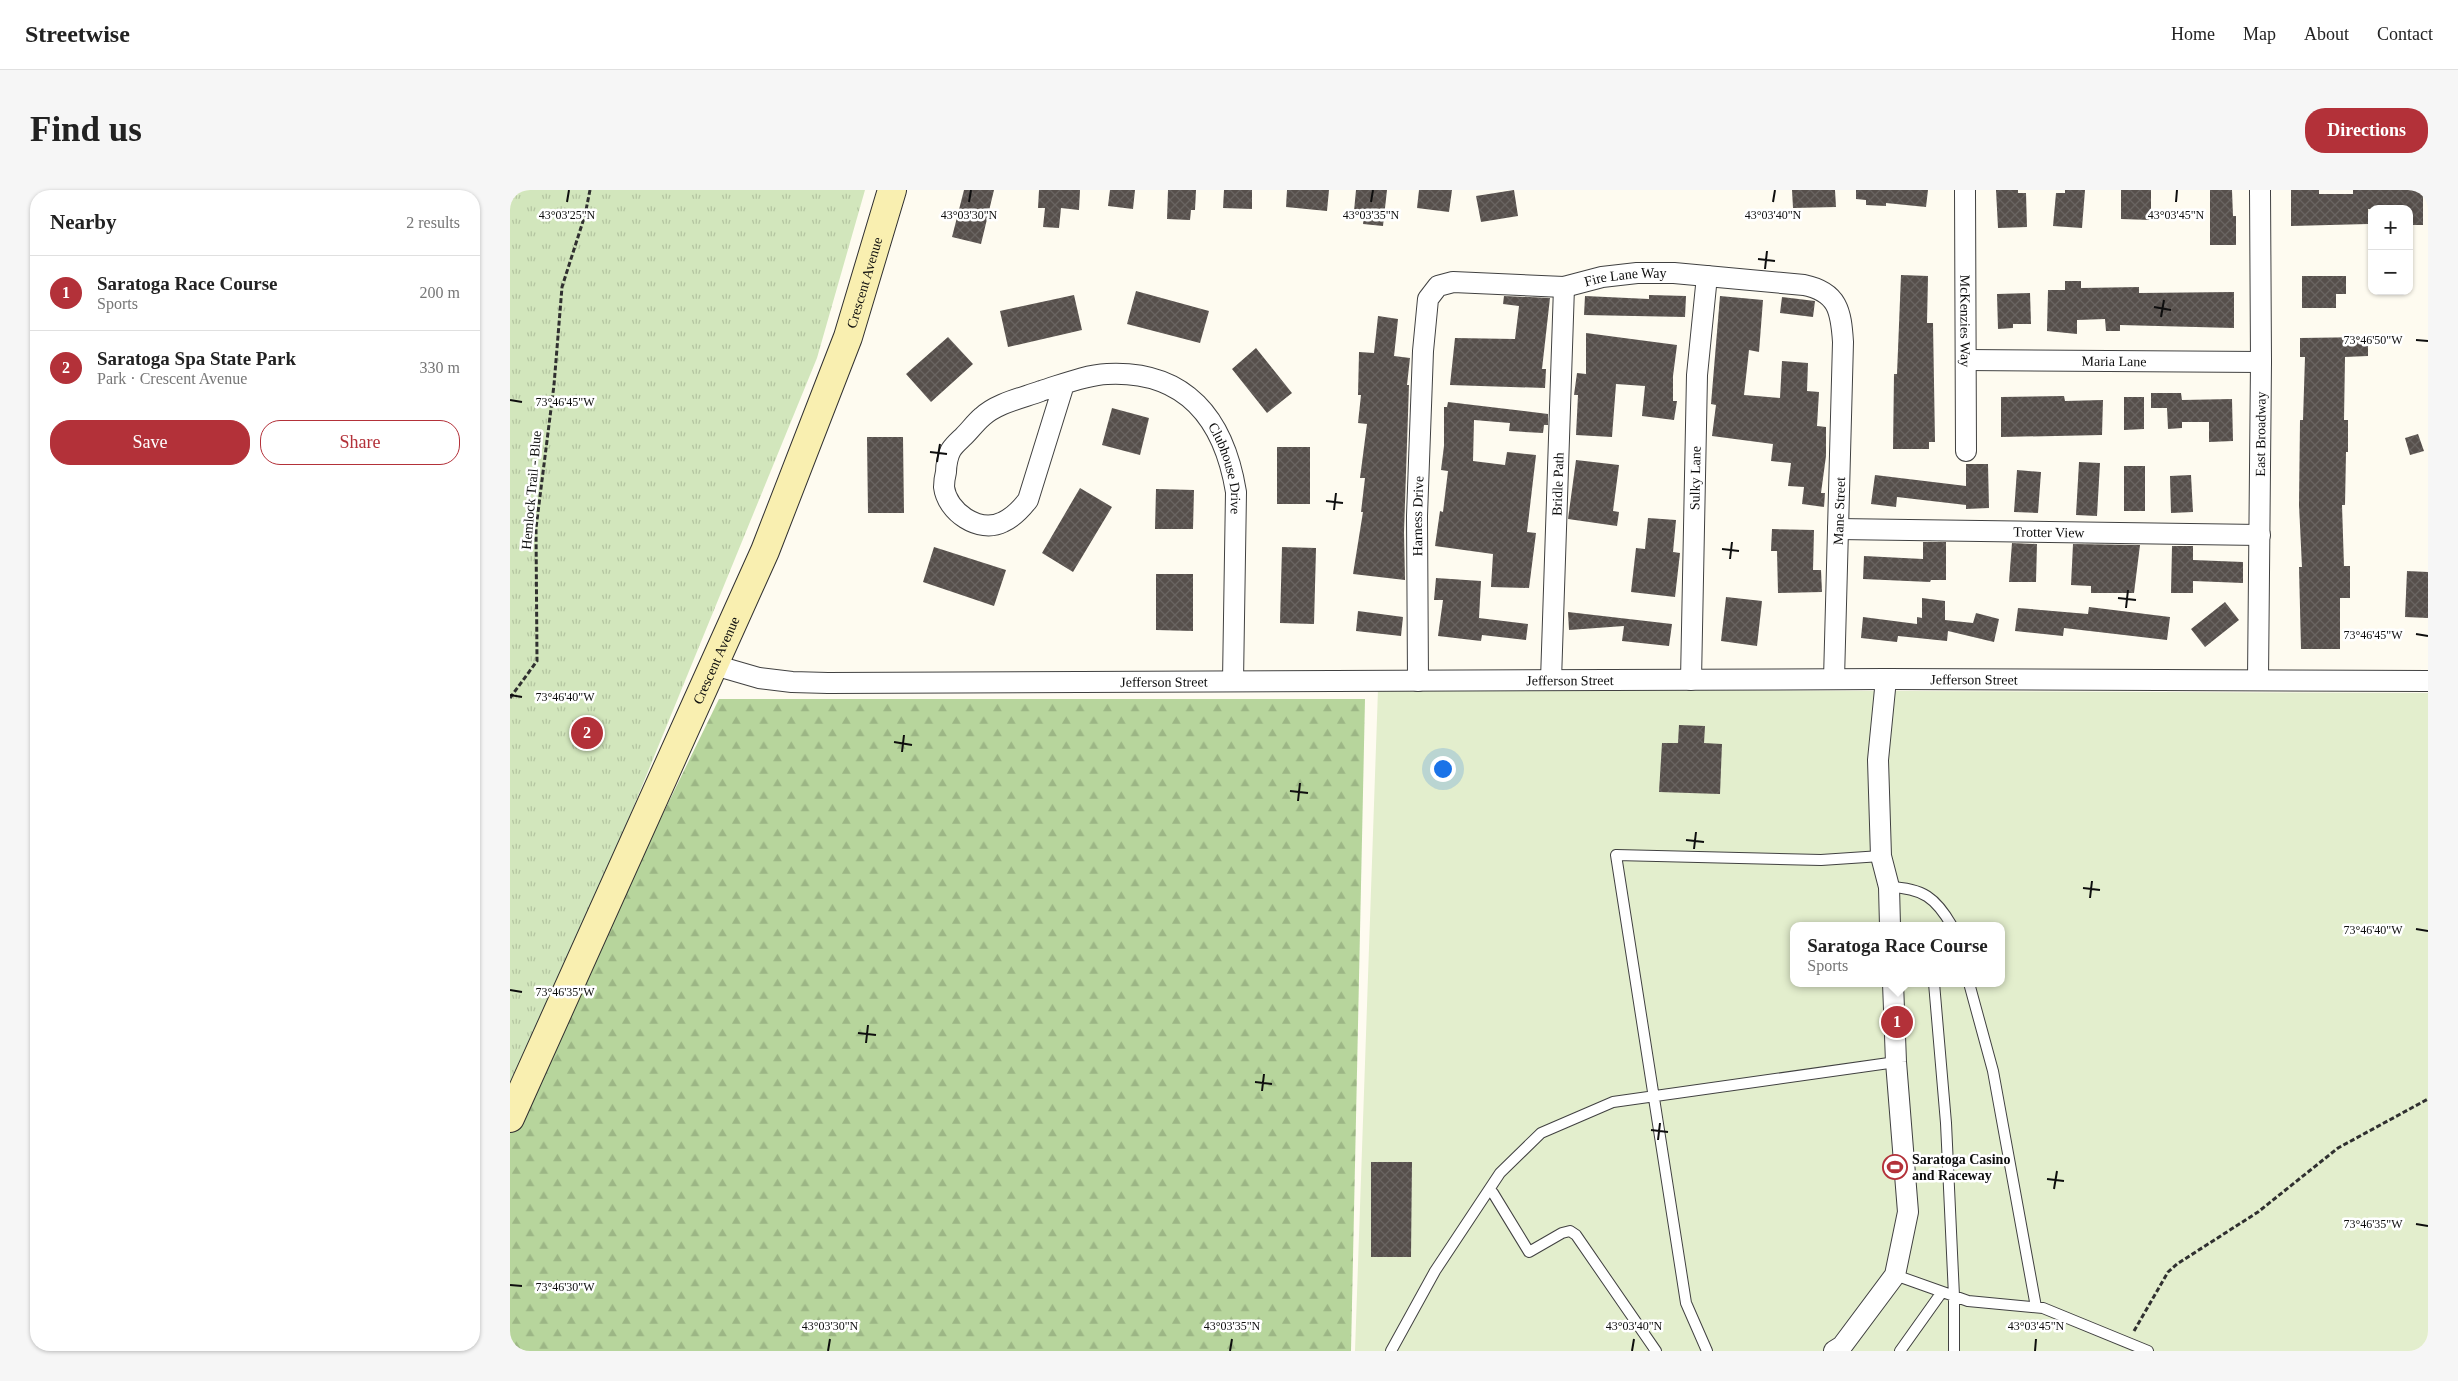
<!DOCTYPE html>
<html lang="en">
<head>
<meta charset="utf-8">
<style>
	:root { --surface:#fff; --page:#f6f6f6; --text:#222; --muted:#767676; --line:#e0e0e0; --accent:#b33139 }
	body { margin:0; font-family:"Times New Roman",serif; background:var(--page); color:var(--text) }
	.controls { position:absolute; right:15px; top:15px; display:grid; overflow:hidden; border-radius:10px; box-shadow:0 1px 4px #0004 }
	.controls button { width:45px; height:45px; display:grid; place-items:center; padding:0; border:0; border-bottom:1px solid var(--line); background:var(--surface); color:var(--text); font:25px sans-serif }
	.you { position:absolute; left:932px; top:578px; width:18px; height:18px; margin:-12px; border:4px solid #fff; border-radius:50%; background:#1a73e8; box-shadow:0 0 0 8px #1a73e833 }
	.badge { display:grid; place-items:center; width:32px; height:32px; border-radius:50%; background:var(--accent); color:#fff; font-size:16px; font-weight:700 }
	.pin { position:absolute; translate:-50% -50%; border:2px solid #fff; box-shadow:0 1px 5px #0006 }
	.popup { position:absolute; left:1280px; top:732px; width:215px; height:65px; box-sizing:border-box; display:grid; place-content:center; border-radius:10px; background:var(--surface); filter:drop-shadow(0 1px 4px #0005); font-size:16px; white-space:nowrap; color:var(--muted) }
	.popup b { font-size:19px; color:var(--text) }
	.popup::after { content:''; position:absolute; left:50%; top:100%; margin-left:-10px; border:10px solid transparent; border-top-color:var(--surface) }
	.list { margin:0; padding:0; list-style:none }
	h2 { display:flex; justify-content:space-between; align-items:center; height:65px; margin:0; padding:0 20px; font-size:21px }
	h2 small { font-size:16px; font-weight:400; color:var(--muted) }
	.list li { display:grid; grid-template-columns:32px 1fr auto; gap:15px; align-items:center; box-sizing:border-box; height:75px; padding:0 20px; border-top:1px solid var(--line) }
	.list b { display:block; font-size:19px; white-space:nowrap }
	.list p { margin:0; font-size:16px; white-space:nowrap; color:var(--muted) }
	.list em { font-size:16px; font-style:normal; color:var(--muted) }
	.actions { display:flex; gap:10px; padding:15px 20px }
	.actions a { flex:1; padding:11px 0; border:1px solid var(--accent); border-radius:20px; text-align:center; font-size:18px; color:var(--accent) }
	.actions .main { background:var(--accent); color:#fff }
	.map { position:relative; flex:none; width:1918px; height:1161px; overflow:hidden; border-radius:20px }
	header { display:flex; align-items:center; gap:30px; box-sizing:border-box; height:70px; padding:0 25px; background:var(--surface); border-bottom:1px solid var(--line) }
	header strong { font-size:24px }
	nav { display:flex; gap:28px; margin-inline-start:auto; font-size:18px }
	.intro { display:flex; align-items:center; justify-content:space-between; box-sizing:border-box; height:120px; padding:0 30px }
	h1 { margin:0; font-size:35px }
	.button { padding:12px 22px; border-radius:20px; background:var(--accent); color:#fff; font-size:18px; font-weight:700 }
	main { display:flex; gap:30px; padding:0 30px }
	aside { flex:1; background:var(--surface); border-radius:20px; box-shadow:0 1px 4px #0004 }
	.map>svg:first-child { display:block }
	.forest { fill:url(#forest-firs) }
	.park { fill:url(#park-tufts) }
	.pitch { fill:#e3eecd; fill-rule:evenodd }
	.building { fill:url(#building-cross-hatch) }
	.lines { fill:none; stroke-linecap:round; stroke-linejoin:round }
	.lane-casing { stroke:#414141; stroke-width:12 }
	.street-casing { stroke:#414141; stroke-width:22 }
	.secondary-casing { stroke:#303030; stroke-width:30 }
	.path { stroke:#303030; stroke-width:3; stroke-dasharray:5 2.5; stroke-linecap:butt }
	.lane { stroke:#fff; stroke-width:10 }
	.street { stroke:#fff; stroke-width:20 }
	.secondary { stroke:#f9efb0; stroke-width:28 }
	.ticks { fill:none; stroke:#0e0e0e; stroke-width:2 }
	.labels { text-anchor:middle; stroke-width:5; stroke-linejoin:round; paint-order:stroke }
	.street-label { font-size:14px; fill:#0e0e0e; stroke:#fff }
	.poi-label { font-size:14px; font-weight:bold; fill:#0e0e0e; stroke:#fff; text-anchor:start }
	.ticks-label { font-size:12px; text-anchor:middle; fill:#0e0e0e; stroke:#fff; stroke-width:5; stroke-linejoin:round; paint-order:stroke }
</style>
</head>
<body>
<header>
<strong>Streetwise</strong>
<nav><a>Home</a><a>Map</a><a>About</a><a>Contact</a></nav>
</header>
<div class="intro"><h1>Find us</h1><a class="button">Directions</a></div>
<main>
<aside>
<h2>Nearby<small>2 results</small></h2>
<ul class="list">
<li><span class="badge">1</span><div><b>Saratoga Race Course</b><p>Sports</p></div><em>200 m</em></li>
<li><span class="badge">2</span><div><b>Saratoga Spa State Park</b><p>Park · Crescent Avenue</p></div><em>330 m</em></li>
</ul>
<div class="actions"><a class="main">Save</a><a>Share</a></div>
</aside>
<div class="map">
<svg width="1918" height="1161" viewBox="0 0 1918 1161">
	<defs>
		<pattern id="forest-firs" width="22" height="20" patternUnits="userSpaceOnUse" patternTransform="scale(1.25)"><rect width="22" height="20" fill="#b7d59c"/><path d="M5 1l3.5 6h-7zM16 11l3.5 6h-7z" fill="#9cb685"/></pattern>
		<pattern id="park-tufts" width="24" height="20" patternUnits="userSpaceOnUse" patternTransform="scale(1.25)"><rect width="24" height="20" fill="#d2e6bc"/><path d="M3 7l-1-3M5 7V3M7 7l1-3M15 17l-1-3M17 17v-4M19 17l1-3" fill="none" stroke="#b3c4a0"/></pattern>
		<pattern id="building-cross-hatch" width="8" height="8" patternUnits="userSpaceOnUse" patternTransform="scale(1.25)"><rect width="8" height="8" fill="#564f4b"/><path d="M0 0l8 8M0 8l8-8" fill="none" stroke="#696461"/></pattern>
	</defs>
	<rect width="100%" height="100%" fill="#fefbf0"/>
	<path class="forest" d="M209,509H855L841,1161H0V937Z"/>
	<path class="park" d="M0,0H355L307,168L0,919Z"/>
	<path class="pitch" d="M868,499L1918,503V1161H845ZM1283,736H1491V793H1283Z"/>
	<path class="building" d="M454,0H484L471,54L442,47Z
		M529,0H570L569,20L551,18L549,38L533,37L535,18H528Z
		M600,0H625L623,19L598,16Z
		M658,0H686L685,20H681L680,30L657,29Z
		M714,0H742V19L713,18Z
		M777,0H819L817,21L776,17Z
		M846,0H877L873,36L853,34L854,22L844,21Z
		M909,0H942L939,22L907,18Z
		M1004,0L1008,26L971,32L966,6Z
		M1282,0H1325L1326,17L1283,18Z
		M1346,0H1418L1416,17L1376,13V16L1356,15V10L1346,9Z
		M1486,0H1508V3H1516L1517,37L1488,38Z
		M1555,0H1575L1572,38L1543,36L1546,3H1555Z
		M1611,0H1641V30L1611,29Z
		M1700,0H1722L1723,26H1726V55H1700Z
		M1781,0H1809V4H1843V0H1913V35H1899V19H1858V34L1781,36Z
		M1391,85L1418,86L1417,133H1423L1425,252H1419V259H1383L1384,184H1387Z
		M1792,86H1836V104H1826V118H1792Z
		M1555,91H1571V98L1629,97V103L1724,102V138L1610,135V141H1596L1595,129L1567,130V144L1537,141L1538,100H1555Z
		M626,101L699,121L690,153L617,134Z
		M1520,103L1521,134H1503V138L1488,139L1487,104Z
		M564,105L572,140L498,157L490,121Z
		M1139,105L1176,106L1175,127L1074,125L1075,106L1139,109Z
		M994,106L1040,108L1032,179H1036L1035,198L940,195L945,148L1005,149L1009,116L993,114Z
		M1210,106L1253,110L1249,162L1239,160L1234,205L1270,208L1272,171L1298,173L1297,201L1309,202L1307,236L1316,237V266L1311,303H1315L1314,317L1292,314L1294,297L1278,296L1281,273L1261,271L1263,254L1202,246L1206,215L1201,214Z
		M1272,107L1305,111L1303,127L1270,123Z
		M868,126L888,129L884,166L900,168L897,195H899L894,342L895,390L843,384L853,322H851L855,288H850L857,234L848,233L851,205H848L849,162L864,163Z
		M1076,143L1167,155L1163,186V211H1167L1164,230L1132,226L1135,196L1106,194L1102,247L1066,245L1068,205H1064L1067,183L1076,184Z
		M438,147L463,174L421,212L396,184Z
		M1858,147V166L1835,167L1834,230H1838V262H1836L1835,315H1832L1834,376H1840V408H1830V459H1791L1789,377H1792L1789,315L1790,230H1793L1795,167H1790V148Z
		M746,158L782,203L757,223L722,179Z
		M1641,203H1671L1672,210L1722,209L1723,251L1699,252V232H1672V238L1658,239L1657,218H1641Z
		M1554,206L1555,211L1593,210L1592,245L1491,247V207Z
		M1614,207H1634V239L1614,240Z
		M938,212L1038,224V235H1034L1033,243L999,241L1000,233L964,230L963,271L995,275L997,262L1026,265L1017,342L1026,343L1019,398L981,397L983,364L925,356L930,321L933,322L938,281L931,280L934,256V217H937Z
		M602,218L639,228L630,265L592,255Z
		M1908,244L1914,261L1900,265L1895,248Z
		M357,247H393L394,323H358Z
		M767,257H800V314H767Z
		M1066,270L1109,275L1103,321L1109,322L1107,336L1058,329Z
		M1569,272L1590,273L1587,326L1566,325Z
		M1456,274H1478L1479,318L1456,319V315L1387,307L1386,317L1361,314L1365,285L1456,296Z
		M1614,276H1635V321H1614Z
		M1507,280L1531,282L1528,323L1504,322Z
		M1681,285L1683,322L1661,323L1660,286Z
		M570,298L602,317L563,382L532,363Z
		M646,299L684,300L683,339H645Z
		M1138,328L1166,330L1163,362L1170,363L1165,407L1121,402L1126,358L1135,359Z
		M1262,339L1304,340L1303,380H1311L1312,402L1268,403L1267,361H1261Z
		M1413,352H1436V390H1421L1420,392L1353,389L1354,366L1413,369Z
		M1502,353L1527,354L1526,392H1499Z
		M1563,354L1630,355L1624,403H1581V396L1561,395Z
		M1662,356H1683V370L1733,372V393L1683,391V403H1661Z
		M424,357L496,380L484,416L413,392Z
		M772,357L806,358L804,434L770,433Z
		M1897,381L1918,382V428L1895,427Z
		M646,384H683V441L646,440Z
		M926,388L971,391L969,428L1018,434L1016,450L972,445L971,451L928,446L933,410H924Z
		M1216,407L1252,411L1247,456L1211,451Z
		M1412,408L1435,411V430L1463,433L1466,423L1489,429L1484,452L1438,441L1437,451L1388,446L1387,452L1351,448L1353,427L1407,434V427L1412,428Z
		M1715,412L1729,430L1695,457L1681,439Z
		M1579,417L1660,427L1657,450L1554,438L1553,446L1505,441L1508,418L1578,424Z
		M848,421L893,427L891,446L846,441Z
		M1058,422L1162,434L1159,456L1112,451L1114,436L1059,440Z
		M1169,535L1195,536L1194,553L1212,554L1210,604L1149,602L1152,553H1168Z
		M861,972H902L901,1067H861Z"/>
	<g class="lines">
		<defs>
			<path id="lane" d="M1379,697C1413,698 1426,708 1442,736
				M1424,793L1436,933L1444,1106L1458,1111L1533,1118L1638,1161
				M1459,793L1483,881L1526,1117
				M979,1000L983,1003L1019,1062L1052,1043L1060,1041L1066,1045L1146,1161
				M1385,1085L1444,1106V1161
				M881,1161L925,1081L990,983L1031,943L1103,912L1386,872
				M1197,1161L1176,1113L1106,665L1311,670L1371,666
				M1390,1161L1432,1102"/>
			<g id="street">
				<path id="s1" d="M1455,0L1456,261"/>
				<path id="s2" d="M1456,170L1751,172"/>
				<path id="s3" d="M554,194L518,310C511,319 504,327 493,332C469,344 437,322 434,297C434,292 435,286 436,282C436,275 438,265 441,260C444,255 450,250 454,246C460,240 466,232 472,227C487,213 512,208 531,201C551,195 575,185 597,184C676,180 714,229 726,302L723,491"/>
				<path id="s4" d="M1328,339L1750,345"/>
				<path id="s5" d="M204,475L249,488L282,492L318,493L1376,489L1918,491"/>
				<path d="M1376,489L1368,570L1371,666L1379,697L1380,736"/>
				<path id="s6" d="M1748,489L1751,172L1750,0"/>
				<path id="s7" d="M1041,490L1054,97"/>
				<path id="s8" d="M1181,490L1187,185L1197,86"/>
				<path id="s9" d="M908,491L907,326L913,161L918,109L928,96L943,92L1054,97L1092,87L1127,83H1164L1294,95C1328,102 1331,121 1333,152L1324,489"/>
				<path d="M1324,1161L1332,1156L1385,1085L1398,1022L1386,872L1383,793"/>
			</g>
			<g id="secondary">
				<path id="s10" d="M0,928L255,361L338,147L382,0"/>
			</g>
		</defs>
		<use href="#lane" class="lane-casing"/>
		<use href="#street" class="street-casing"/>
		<use href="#secondary" class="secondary-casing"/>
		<path class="path" d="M0,508L27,471L26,338L44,195L52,97L75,25L80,0
			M1624,1141L1658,1082L1667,1074L1748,1022L1828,958L1918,909"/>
		<use href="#lane" class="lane"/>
		<use href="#street" class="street"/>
		<use href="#secondary" class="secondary"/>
	</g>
	<path class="ticks" d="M57,12L59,0M459,12L461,0M861,12L863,0M1263,12L1265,0M1666,12L1667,0M1248,69L1265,71M1255,79L1257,61M1644,117L1661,120M1651,127L1654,110M1906,150L1918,151M0,210L12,212M420,262L437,264M427,272L430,254M816,311L833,313M824,320L826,303M1212,359L1229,361M1220,369L1222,352M1608,408L1626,410M1616,418L1618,400M1906,444L1918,446M0,505L12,507M384,552L402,555M392,562L394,545M780,601L798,603M788,611L790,593M1176,650L1194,652M1184,659L1186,642M1573,698L1590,700M1580,708L1582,691M1906,739L1918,741M0,800L12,802M348,843L366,845M356,853L358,835M745,892L762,894M752,901L754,884M1141,940L1158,942M1148,950L1150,933M1537,989L1554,991M1544,999L1547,981M1906,1034L1918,1036M0,1095L12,1096M318,1161L320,1149M720,1161L722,1149M1122,1161L1124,1149M1525,1161L1526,1149"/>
	<defs>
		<symbol id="stadium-ring" viewBox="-11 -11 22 22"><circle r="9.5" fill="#fff" stroke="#b33139" stroke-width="1.5"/><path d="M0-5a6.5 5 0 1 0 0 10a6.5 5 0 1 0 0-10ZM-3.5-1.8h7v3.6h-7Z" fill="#b33139"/></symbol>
	</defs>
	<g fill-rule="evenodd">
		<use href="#stadium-ring" x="1371" y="963" width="28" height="28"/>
	</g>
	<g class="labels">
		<g class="street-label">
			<text dy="5" stroke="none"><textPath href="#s9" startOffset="588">Fire Lane Way</textPath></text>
			<text dy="5" stroke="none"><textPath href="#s10" startOffset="908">Crescent Avenue</textPath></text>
			<text dy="5" stroke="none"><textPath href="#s1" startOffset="131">McKenzies Way</textPath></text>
			<text dy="5" stroke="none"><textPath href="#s2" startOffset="148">Maria Lane</textPath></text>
			<text dy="5" stroke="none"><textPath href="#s6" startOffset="245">East Broadway</textPath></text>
			<text dy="5" stroke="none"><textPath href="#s3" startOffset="620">Clubhouse Drive</textPath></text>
			<text dy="5" stroke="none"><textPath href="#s8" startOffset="202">Sulky Lane</textPath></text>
			<text dy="5" stroke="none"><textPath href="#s7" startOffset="196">Bridle Path</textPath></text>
			<text transform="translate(21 300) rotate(-85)" y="5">Hemlock Trail - Blue</text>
			<text transform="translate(1329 321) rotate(-88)" y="5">Mane Street</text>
			<text dy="5" stroke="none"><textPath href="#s9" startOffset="165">Harness Drive</textPath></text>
			<text dy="5" stroke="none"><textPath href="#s4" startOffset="211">Trotter View</textPath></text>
			<text dy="5" stroke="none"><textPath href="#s10" startOffset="502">Crescent Avenue</textPath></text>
			<text dy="5" stroke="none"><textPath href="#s5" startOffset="1262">Jefferson Street</textPath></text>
			<text dy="5" stroke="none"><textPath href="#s5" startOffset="858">Jefferson Street</textPath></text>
			<text dy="5" stroke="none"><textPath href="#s5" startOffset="452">Jefferson Street</textPath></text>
		</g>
		<g class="poi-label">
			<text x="1402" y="974">Saratoga Casino<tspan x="1402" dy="16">and Raceway</tspan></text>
		</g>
	</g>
	<g class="ticks-label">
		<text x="57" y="29">43°03'25"N</text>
		<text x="459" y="29">43°03'30"N</text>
		<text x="861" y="29">43°03'35"N</text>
		<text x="1263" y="29">43°03'40"N</text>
		<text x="1666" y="29">43°03'45"N</text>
		<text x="1863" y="154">73°46'50"W</text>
		<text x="55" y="216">73°46'45"W</text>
		<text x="1863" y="449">73°46'45"W</text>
		<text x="55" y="511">73°46'40"W</text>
		<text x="1863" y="744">73°46'40"W</text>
		<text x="55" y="806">73°46'35"W</text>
		<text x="1863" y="1038">73°46'35"W</text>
		<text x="55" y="1101">73°46'30"W</text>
		<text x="320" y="1140">43°03'30"N</text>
		<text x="722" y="1140">43°03'35"N</text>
		<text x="1124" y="1140">43°03'40"N</text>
		<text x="1526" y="1140">43°03'45"N</text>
	</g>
</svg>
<div class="controls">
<button>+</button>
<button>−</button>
</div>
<div class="you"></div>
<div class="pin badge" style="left:1387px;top:832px">1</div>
<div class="popup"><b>Saratoga Race Course</b>Sports</div>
<div class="pin badge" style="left:77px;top:543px">2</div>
</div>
</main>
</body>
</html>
